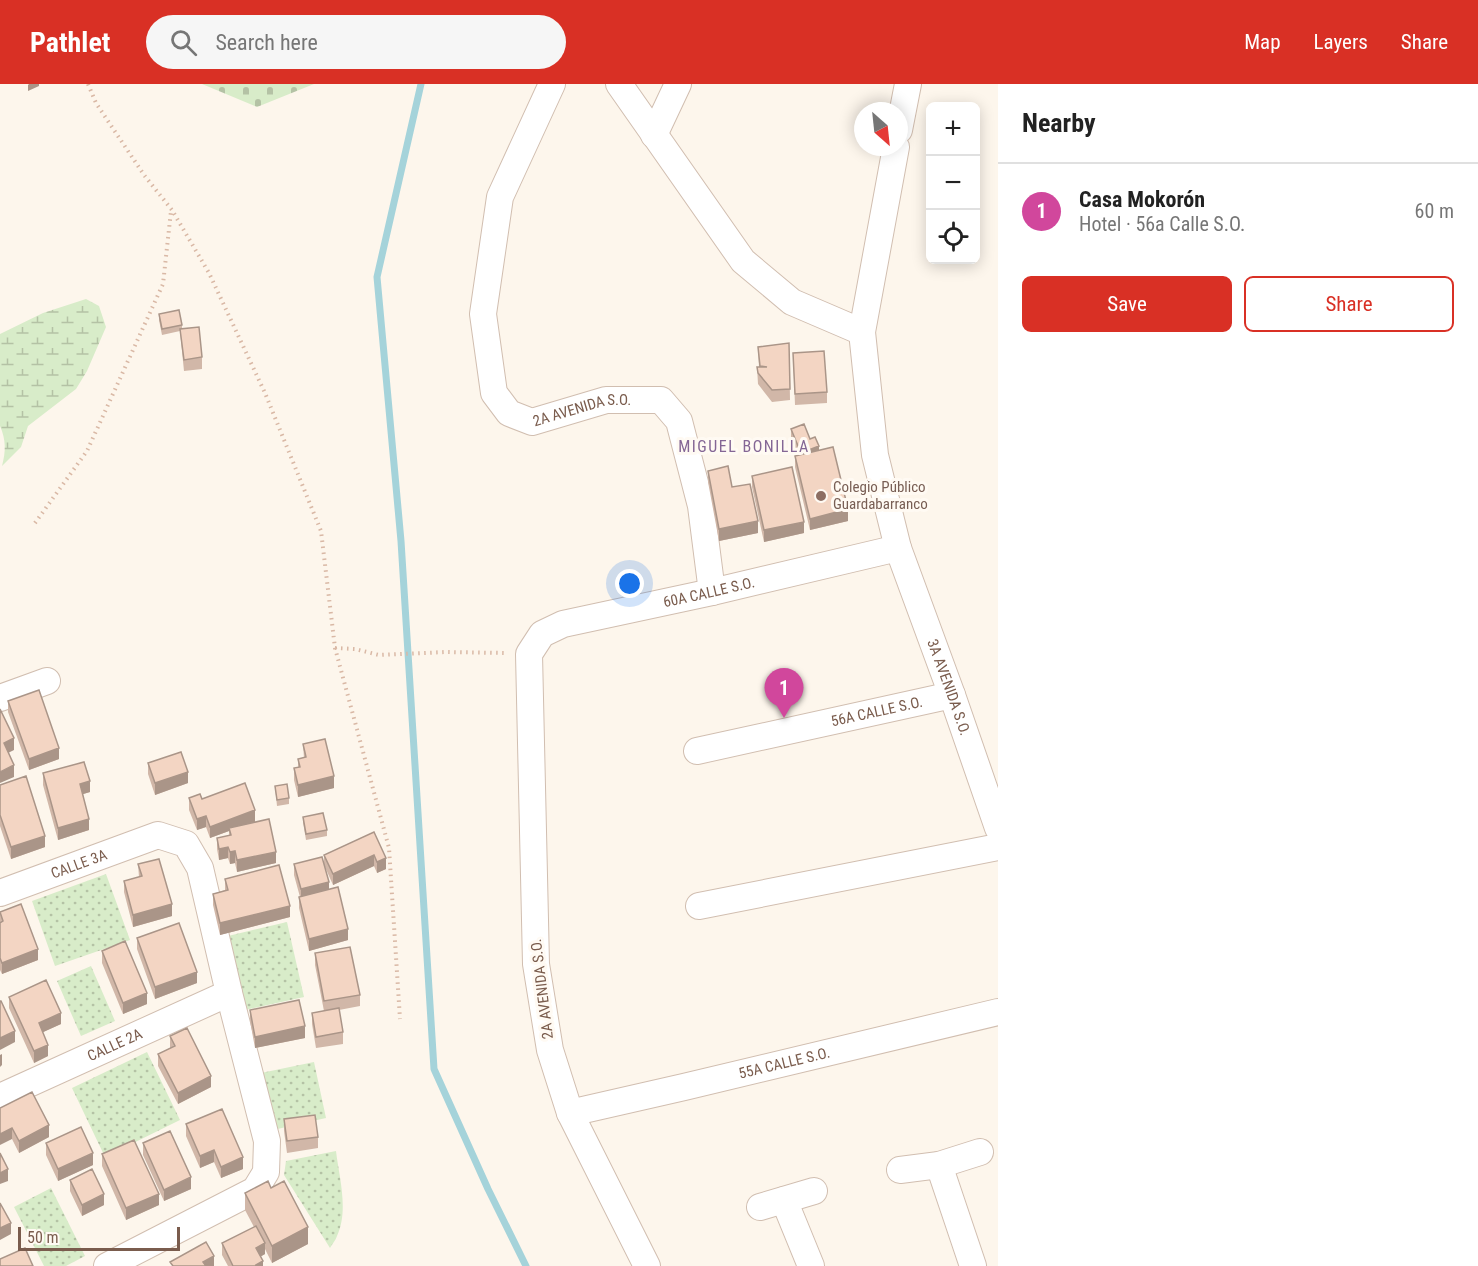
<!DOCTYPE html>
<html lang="en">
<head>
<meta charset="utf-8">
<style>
	:root { --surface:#fff; --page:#f6f6f6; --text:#222; --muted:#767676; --line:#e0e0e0; --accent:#d93025 }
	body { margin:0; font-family:"Roboto Condensed",sans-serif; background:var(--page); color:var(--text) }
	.controls { position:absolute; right:18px; top:18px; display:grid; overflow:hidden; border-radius:9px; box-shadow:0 3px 15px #0003 }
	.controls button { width:54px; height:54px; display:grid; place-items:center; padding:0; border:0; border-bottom:2px solid var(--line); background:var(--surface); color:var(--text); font:30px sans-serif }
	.compass { position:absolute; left:854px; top:18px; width:54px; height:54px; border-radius:50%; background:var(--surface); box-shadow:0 3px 15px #0003; rotate:153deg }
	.scale { position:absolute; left:18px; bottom:15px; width:162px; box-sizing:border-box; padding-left:6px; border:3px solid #7a5c4d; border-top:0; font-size:16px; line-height:21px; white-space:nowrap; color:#7a5c4d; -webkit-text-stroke:4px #fffaf3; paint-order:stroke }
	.you { position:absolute; left:630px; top:500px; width:21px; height:21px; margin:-15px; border:4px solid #fff; border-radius:50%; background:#1a73e8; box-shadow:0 0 0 9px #1a73e833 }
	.badge { display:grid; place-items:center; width:39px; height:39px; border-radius:50%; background:var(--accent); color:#fff; font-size:20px; font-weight:700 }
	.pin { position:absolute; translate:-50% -50px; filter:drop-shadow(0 2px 3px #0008) }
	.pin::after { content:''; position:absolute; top:32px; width:21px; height:18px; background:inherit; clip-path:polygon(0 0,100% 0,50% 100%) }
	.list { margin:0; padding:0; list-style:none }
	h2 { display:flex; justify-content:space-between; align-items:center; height:78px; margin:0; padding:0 24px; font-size:26px }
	h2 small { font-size:20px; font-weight:400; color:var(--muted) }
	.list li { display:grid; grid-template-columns:39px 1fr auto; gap:18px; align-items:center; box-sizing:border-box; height:96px; padding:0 24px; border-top:2px solid var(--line) }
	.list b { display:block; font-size:22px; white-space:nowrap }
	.list p { margin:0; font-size:20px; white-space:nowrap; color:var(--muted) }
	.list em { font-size:20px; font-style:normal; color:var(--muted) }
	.actions { display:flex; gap:12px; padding:18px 24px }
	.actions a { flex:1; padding:14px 0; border:2px solid var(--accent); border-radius:9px; text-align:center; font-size:21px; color:var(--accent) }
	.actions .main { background:var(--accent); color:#fff }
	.icon { flex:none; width:33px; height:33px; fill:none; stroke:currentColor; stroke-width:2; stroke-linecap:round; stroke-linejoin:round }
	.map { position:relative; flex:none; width:998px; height:1182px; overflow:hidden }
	header { display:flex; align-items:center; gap:36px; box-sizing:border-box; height:84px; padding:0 30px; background:var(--accent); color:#fff }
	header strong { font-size:28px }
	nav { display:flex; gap:33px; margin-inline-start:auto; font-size:21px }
	.search { width:420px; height:54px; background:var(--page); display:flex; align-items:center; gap:15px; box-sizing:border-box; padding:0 21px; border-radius:33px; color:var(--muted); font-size:22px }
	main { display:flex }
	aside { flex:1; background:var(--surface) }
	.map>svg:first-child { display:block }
	.grass { fill:url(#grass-dots) }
	.wetland { fill:url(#wetland-marsh) }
	.cemetery { fill:url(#cemetery-stones) }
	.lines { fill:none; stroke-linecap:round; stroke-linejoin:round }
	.stream { stroke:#a5d3da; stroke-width:7 }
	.minor-casing { stroke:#d1beb0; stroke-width:28 }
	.path { stroke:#d9b8a5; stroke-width:4; stroke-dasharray:1.5 4.5; stroke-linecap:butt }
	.minor { stroke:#fff; stroke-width:26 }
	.wall { fill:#d1b7a8 }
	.shaded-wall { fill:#aa9588 }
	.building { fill:#f3d5c3; stroke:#aa9588; stroke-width:1.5 }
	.education-dot { fill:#8d6e63; stroke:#fffaf3; stroke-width:2 }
	.labels { text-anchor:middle; stroke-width:6; stroke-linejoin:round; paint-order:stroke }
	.street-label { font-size:15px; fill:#7a5c4d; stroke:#fffaf3 }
	.education-label { font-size:15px; fill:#785e54; stroke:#fffaf3; text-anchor:start }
	.neighbourhood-label { font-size:16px; letter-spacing:1.5px; fill:#846695; stroke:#fffaf3 }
</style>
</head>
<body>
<header>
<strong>Pathlet</strong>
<div class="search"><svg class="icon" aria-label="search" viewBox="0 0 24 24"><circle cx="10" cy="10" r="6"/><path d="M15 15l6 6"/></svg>Search here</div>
<nav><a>Map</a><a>Layers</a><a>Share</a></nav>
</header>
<main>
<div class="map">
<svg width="998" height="1182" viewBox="0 0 998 1182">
	<defs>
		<pattern id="grass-dots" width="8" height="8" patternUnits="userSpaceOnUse" patternTransform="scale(1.5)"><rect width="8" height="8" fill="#d8ecc9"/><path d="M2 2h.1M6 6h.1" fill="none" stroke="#b4c2a5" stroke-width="1.8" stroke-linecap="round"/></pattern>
		<pattern id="wetland-marsh" width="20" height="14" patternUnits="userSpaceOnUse" patternTransform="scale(1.5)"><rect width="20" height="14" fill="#d8ecc9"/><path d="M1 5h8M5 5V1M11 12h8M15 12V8" fill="none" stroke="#b4c2a5"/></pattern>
		<pattern id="cemetery-stones" width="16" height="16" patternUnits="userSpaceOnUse" patternTransform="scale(1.5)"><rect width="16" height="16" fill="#d8ecc9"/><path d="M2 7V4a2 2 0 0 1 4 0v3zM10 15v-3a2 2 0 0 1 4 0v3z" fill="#b4c2a5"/></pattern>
	</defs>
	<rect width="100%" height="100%" fill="#fdf6ec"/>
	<path class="grass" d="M106,790L130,856L55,882L32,817Z
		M287,838L304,913L245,926L228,852Z
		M91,882L115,937L81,952L57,897Z
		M147,968L180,1036L105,1073L72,1004Z
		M314,978L326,1034L273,1046L261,989Z
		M336,1067C339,1093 349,1126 337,1152C336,1156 332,1160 330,1164L284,1091L286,1077Z
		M51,1104L85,1172L66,1182H44L14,1123Z"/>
	<path class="wetland" d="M86,215L99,222L106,243L87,287L76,305L28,342L21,363L2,382C6,367 6,356 0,342V250L43,229Z"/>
	<path class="cemetery" d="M202,0H314L257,23Z"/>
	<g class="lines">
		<path class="stream" d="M421,0L377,193L401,457L434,985L488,1105L526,1182"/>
		<defs>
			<g id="minor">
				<path id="s1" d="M552,0L500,113L483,230L494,309L509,329L532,338L606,316H661L679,337L701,422L712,508"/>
				<path d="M619,0L743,177L792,218L862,248"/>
				<path d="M899,46L908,0"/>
				<path d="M654,51L678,0"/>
				<path id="s2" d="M896,63L862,248L875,371L898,464L952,611L998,744"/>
				<path d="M0,614L47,597"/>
				<path id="s3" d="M697,667L952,611"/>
				<path id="s4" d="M0,809L158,751L186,760L200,784L229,909L267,1057L266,1088L255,1106L107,1182"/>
				<path d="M699,822L998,763"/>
				<path id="s5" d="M0,1013L229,909"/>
				<path id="s6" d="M570,1029L684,1003L998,928"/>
				<path d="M939,1081L973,1182"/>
				<path d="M900,1086L939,1081L980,1068"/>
				<path d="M784,1116L811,1182"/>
				<path d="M760,1123L814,1107"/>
				<path id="s7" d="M647,1182L570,1029L550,966L536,880L529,570L542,550L563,540L712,508L898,464"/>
			</g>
		</defs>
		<use href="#minor" class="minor-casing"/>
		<path class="path" d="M88,0L96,19L144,91L172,126L209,189L265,309L321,447L335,564L389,764L400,935
			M35,439L87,367L163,200L171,127
			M335,564L355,565L379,571L446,568L507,569"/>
		<use href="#minor" class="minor"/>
	</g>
	<path class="wall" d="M159,230L182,241V244L202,273V285L184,287L180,247L162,251L159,236Z
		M789,259L790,316L772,318L758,300L757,283H759L758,263Z
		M793,269L827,308V319L795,321Z
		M791,345L810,355L819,366L848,437L810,446L795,383V372L797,371L791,357Z
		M708,387L732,403L758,449L719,457L708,398Z
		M752,392L804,449L764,458L752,403Z
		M8,617L59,675L29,686L8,628Z
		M303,660L334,704L298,713L294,696V684L298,683V675L304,674Z
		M148,679L188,699L155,711L148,690Z
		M43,689L90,708L83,710L89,746L58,756L43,701Z
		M0,701L45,763L11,775L0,742Z
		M275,702L289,714V720L277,722Z
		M189,714L202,715L255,738L276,779L237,788L235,779L230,780L228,774L219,776L217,765V754L229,752V747L210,754L206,743L197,746L189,726Z
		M303,733L327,746V752L306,756L303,738Z
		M374,748L386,785L377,789L374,782L333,801L325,783L329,806L348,856L309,867L299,824V813H300L294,791V780L324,782V771Z
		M138,780L172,832L133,843L124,808V797L139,793Z
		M225,795L290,833L220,851L213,821V810L225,806Z
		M0,828L38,876L2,890L0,886Z
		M137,854L197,899L155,915L137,865Z
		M102,867L147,920L123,930L102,879Z
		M315,869L360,911V922L339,926L343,948V960L316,964L312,940V929L324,927L315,881Z
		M9,913L61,940L43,948L48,972L34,979L9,924Z
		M250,926L305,954L255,964L250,937Z
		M170,952L211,1003L178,1020L158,982V970L170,964Z
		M0,1024L49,1053L19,1069L12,1055Z
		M284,1035L318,1053V1064L287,1069L284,1047Z
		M186,1040L243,1085L221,1094L214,1078L200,1084L186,1052Z
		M46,1059L93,1081L58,1097L46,1071Z
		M143,1059L191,1105L164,1117L143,1071Z
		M102,1070L159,1121L126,1136L102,1082Z
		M70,1096L104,1121L82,1132L70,1107Z
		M271,1104L308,1160L272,1179L265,1165V1170L260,1173L263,1182H228L222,1171V1159L254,1143L245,1126V1109Z"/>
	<path class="shaded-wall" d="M29,0H39V2L28,7V1Z
		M819,362V374L801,381V369Z
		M848,425V437L810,446V435Z
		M758,437V449L719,457V445Z
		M804,438V449L764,458V446Z
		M14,654V666L4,671V659Z
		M59,664V675L29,686V675Z
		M14,681V693L0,699V688Z
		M188,688V699L155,711V699Z
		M334,692V704L298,713V701Z
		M90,697V708L80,711V700Z
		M255,726V738L229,744V747L210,754V743Z
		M206,732V743L197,746V735Z
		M89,735V746L58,756V744Z
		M45,752V763L11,775V763Z
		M228,763V774L219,776V765Z
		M235,767V779L230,780V768Z
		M276,768V779L237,788V776Z
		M374,771V782L333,801V790Z
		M386,774V785L377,789V778Z
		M329,798V810L301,817V805Z
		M172,820V832L133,843V831Z
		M290,822V833L220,851V839Z
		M348,845V856L309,867V855Z
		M38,865V876L2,890V879Z
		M197,888V899L155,915V903Z
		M147,909V920L123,930V919Z
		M61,929V940L39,950V939Z
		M305,942V954L255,964V953Z
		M15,947V958L0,966V954Z
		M48,961V972L34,979V967Z
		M2,970V981L0,983V971Z
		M211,992V1003L178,1020V1009Z
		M49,1041V1053L19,1069V1057Z
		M12,1044V1055L0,1061V1050Z
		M214,1066V1078L200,1084V1072Z
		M93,1069V1081L58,1097V1085Z
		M243,1073V1085L221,1094V1083Z
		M8,1085V1097L0,1100V1089Z
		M191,1093V1105L164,1117V1106Z
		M104,1110V1121L82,1132V1121Z
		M159,1110V1121L126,1136V1124Z
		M11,1139V1150L0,1156V1144Z
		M308,1143V1160L272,1179V1162Z
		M265,1159V1170L256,1175V1164Z
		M214,1172V1182H203V1178Z
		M263,1177V1182H256V1181Z"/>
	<path class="building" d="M179,226L182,241L162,245L159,230Z
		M199,243L202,273L184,276L180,245Z
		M789,259L790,305L772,306L758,289L757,283H767L760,282L758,263Z
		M824,267L827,308L795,310L793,269Z
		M804,340L810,355L815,353L819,362L801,369L791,345Z
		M833,363L848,425L810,435L795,372Z
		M728,382L732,403L750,400L758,437L719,445L708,387Z
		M792,383L804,438L764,446L752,392Z
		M39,606L59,664L29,675L8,617Z
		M0,625L14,654L4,659L14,681L0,688Z
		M325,655L334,692L298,701L294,684L300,683L298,675L306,673L303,660Z
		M181,668L188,688L155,699L148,679Z
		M84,678L90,697L80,700L89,735L58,744L43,689Z
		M26,692L45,752L11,763L0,731V701Z
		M245,699L255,726L210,743L206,732L197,735L189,714L200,710L202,715Z
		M287,700L289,714L277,716L275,702Z
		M323,729L327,746L306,750L303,733Z
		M269,735L276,768L237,776L235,767L230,768L228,763L219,765L217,754L231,751L229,744Z
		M374,748L386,774L377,778L374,771L333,790L324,771Z
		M322,773L329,798L301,805L294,780Z
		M159,775L172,820L133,831L124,797L142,792L138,780Z
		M279,781L290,822L220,839L213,810L228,806L225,795Z
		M338,803L348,845L309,855L299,813Z
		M21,820L38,865L2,879L0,874V839L3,837L0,828Z
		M179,839L197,888L155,903L137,854Z
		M125,857L147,909L123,919L102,867Z
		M350,863L360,911L324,917L315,869Z
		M46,896L61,929L39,939L48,961L34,967L9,913Z
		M299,916L305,942L255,953L250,926Z
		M0,917H1L15,947L0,954Z
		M339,924L343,948L316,953L312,929Z
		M187,944L211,992L178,1009L158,970L175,962L170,952Z
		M32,1008L49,1041L19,1057L12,1044L0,1050V1024Z
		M222,1025L243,1073L221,1083L214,1066L200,1072L186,1040Z
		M315,1031L318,1053L287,1057L284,1035Z
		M81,1043L93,1069L58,1085L46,1059Z
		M170,1047L191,1093L164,1106L143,1059Z
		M134,1056L159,1110L126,1124L102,1070Z
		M0,1069L8,1085L0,1089Z
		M92,1085L104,1110L82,1121L70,1096Z
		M268,1097L271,1104L284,1097L308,1143L272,1162L245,1109Z
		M0,1119L11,1139L0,1144Z
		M256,1142L265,1159L256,1164L263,1177L256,1181L257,1182H233L222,1159Z
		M206,1158L214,1172L203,1178L206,1182H173L170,1178Z
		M25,1164L33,1182H0V1175Z"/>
	<circle class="education-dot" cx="821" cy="412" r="6"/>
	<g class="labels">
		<g class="street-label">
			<text dy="5" stroke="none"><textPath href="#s1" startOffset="424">2A AVENIDA S.O.</textPath></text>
			<text dy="5" stroke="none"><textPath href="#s7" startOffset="831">60A CALLE S.O.</textPath></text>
			<text dy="5" stroke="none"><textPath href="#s2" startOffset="556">3A AVENIDA S.O.</textPath></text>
			<text dy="5" stroke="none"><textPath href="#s3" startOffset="184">56A CALLE S.O.</textPath></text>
			<text dy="5" stroke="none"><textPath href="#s4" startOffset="84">CALLE 3A</textPath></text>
			<text transform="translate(542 905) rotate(-97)" y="5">2A AVENIDA S.O.</text>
			<text dy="5" stroke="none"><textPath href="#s5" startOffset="126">CALLE 2A</textPath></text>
			<text dy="5" stroke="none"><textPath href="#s6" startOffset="220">55A CALLE S.O.</textPath></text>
		</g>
		<g class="education-label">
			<text x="833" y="408">Colegio Público<tspan x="833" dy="17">Guardabarranco</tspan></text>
		</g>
		<g class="neighbourhood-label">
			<text x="744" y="368">MIGUEL BONILLA</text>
		</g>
	</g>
</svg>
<div class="controls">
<button>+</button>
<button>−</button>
<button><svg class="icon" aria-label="locate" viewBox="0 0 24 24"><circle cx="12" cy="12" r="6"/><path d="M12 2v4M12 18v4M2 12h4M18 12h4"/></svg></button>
</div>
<svg class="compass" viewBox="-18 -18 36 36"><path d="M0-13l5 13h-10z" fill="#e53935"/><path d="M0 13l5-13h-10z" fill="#767676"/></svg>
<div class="scale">50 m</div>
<div class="you"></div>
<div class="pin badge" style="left:784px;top:634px;background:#d1479c">1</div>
</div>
<aside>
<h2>Nearby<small></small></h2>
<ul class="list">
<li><span class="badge" style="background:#d1479c">1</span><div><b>Casa Mokorón</b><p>Hotel · 56a Calle S.O.</p></div><em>60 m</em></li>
</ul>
<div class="actions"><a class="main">Save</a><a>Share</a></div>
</aside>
</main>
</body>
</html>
